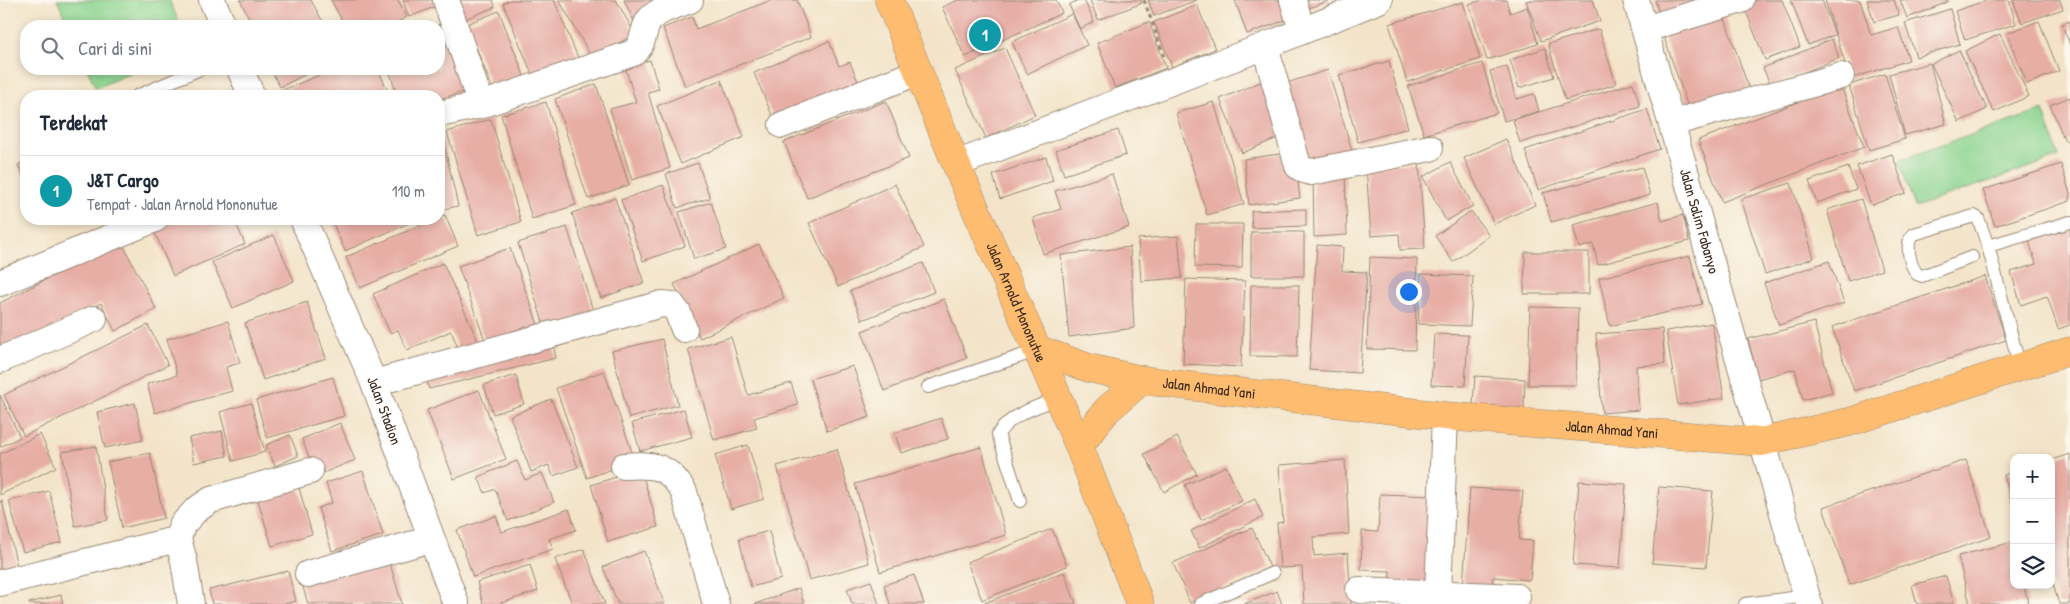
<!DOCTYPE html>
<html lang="id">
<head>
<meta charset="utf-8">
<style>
	:root { --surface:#fff; --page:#f6f6f7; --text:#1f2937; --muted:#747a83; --line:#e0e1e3; --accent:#2563eb }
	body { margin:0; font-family:"Patrick Hand",sans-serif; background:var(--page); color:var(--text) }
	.controls { position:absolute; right:15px; bottom:15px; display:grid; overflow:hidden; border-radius:10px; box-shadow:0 2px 8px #0003 }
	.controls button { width:45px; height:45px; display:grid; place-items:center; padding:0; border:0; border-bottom:1px solid var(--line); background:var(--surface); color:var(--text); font:25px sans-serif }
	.you { position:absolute; left:1408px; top:291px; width:18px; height:18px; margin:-12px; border:4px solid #fff; border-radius:50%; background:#1a73e8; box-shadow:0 0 0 8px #1a73e833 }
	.badge { display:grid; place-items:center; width:32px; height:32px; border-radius:50%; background:var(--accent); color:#fff; font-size:16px; font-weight:700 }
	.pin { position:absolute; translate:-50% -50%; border:2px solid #fff; box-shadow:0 1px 5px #0006 }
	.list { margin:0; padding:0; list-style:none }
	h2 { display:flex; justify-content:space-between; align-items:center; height:65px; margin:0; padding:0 20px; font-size:21px }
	h2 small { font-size:16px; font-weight:400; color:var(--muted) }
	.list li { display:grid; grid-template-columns:32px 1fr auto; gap:15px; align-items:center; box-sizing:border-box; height:70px; padding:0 20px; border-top:1px solid var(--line) }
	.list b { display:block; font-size:19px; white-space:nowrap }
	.list p { margin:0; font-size:16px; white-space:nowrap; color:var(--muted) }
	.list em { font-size:16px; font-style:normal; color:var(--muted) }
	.icon { flex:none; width:28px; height:28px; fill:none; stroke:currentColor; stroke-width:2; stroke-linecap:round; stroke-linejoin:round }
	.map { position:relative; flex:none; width:2070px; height:604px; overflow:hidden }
	.search { position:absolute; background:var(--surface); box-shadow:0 2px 8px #0003; left:20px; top:20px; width:425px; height:55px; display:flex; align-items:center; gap:12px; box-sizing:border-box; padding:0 18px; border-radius:20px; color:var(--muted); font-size:19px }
	.panel { position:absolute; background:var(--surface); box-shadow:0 2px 8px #0003; left:20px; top:90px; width:425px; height:135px; border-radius:20px }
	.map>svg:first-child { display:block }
	.green { fill:#8bd490; stroke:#637f57 }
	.building { fill:#e7aea6 }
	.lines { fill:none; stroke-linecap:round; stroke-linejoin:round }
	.service-casing { stroke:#978774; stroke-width:14 }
	.minor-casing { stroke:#978774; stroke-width:28 }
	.trunk-casing { stroke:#978774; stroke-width:29 }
	.path { stroke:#978774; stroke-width:3; stroke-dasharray:4 4; stroke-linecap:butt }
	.service { stroke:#fff; stroke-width:12 }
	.minor { stroke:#fff; stroke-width:26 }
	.trunk { stroke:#fdbc70; stroke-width:28 }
	.labels { text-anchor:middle; stroke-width:4.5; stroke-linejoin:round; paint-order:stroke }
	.street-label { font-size:15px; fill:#3b2a1e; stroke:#fbf7ec }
</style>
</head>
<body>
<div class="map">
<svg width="2070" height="604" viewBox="0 0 2070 604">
	<rect width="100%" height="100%" fill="#fbf7ec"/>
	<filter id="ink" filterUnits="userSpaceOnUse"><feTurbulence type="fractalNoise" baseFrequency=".02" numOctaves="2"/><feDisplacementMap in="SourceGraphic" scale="10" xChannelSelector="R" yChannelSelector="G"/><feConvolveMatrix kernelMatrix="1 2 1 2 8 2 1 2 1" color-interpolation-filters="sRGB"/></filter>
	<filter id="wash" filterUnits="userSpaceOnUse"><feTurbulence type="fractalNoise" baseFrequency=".0096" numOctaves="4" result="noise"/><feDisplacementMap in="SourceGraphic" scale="20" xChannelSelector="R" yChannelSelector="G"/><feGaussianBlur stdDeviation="1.12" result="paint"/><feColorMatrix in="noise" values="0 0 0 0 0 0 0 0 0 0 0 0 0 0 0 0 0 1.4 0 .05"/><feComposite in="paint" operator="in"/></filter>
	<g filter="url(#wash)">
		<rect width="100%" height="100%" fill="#f3e4c9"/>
		<path class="green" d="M57,0H169L181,26H69Z
			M87,69H140L96,88Z
			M2043,110L2059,157L1915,207L1899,160Z"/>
		<g id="blocks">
			<path class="building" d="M240,0H311L325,26H253Z
				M331,0H398L407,17L389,26H345Z
				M403,0H440L442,4L409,17Z
				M454,0H493L495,7L462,20Z
				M510,0H554L581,65L536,84L503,3Z
				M559,0H616L635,34L592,58Z
				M624,0H682L634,21Z
				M772,0H797L811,37L685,86L663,28L692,17L696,29Z
				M958,0H1056L1062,13L965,57L942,7Z
				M1078,0H1084L1094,22L1080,29L1069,5Z
				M1090,0H1141L1142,3L1098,20Z
				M1148,0H1197L1154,16Z
				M1235,0H1287L1292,18L1247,34Z
				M1298,0H1331L1301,11Z
				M1483,0H1506L1510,13L1527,7L1538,44L1487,60L1469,4Z
				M1530,0H1593L1600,21L1541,41L1526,1Z
				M1655,0H1704L1659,14Z
				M1758,0H1782L1800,47L1765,60L1744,6Z
				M1791,0H1822L1835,35L1808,45Z
				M1825,0H1860L1871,35L1898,27L1909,60L1850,79Z
				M1867,0H1894L1899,15L1874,22Z
				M1900,0H1947L1948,2L1907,18Z
				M1988,0H2009L2016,24L1965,40L1955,11Z
				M2013,0H2060L2063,9L2022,23Z
				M1463,2L1480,59L1407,82L1389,24Z
				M1197,5L1215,49L1172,67L1154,22Z
				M1950,9L1960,44L1916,57L1905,23Z
				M1722,10L1749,89L1689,110L1662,31Z
				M499,11L528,86L496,98L467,24Z
				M1072,14L1087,45L1027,74L1012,42Z
				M2039,21L2059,71L2027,84L2007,33Z
				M2070,21V45L2062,24Z
				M447,22L467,91L439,99V96H397L389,69H439V26H435Z
				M1149,22L1166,68L1115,88L1097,43Z
				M1599,29L1616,84L1565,100L1548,44Z
				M2000,34L2029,96L1994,112L1965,51Z
				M1832,39L1839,58L1771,86L1763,68Z
				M829,41L839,66L850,62L860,86L775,122L754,73Z
				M1005,48L1035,115L986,138L955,70Z
				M1545,48L1554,77L1519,88L1510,60Z
				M1959,50L1987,109L1959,122L1931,64Z
				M650,60L659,89L648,92L670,168L632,180L610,109L636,102L625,67Z
				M1389,61L1408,128L1358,142L1339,75Z
				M1482,63L1497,113L1424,135L1408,86Z
				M1930,63L1946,124L1905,135L1889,74Z
				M1507,67L1516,99L1534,94L1539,111L1504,121L1490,71Z
				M274,69H317L280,87L271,70Z
				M334,69H378L390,96H286L283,90Z
				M1328,70L1352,151L1307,164L1283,84Z
				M1885,74L1905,139L1869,150L1849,85Z
				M721,80L744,137L681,164L657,106Z
				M1265,80L1287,134L1242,153L1220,99Z
				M1633,83L1640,106L1520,143L1513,120Z
				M596,84L629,185L588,199L555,99Z
				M1841,86L1864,147L1722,202L1698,140Z
				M2070,97V139L2065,141L2050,105Z
				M886,101L909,158L807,198L784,142Z
				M546,102L576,205L532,219L501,115Z
				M1214,102L1244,204L1207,215L1176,113Z
				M1647,109L1660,149L1538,190L1525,150Z
				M491,119L521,222L478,235L447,132Z
				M1118,130L1126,155L1064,175L1056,150Z
				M1506,139L1535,205L1494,224L1464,158Z
				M443,140L458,206L439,210V141Z
				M1294,152L1300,198L1249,205L1244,159Z
				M1892,154L1906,193L1871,205L1857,166Z
				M1046,157L1053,181L1000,199L993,175Z
				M26,160V180L18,165Z
				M1450,162L1473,206L1446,221L1423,177Z
				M698,163L710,198L677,208L666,174Z
				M1419,163L1425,249L1400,250L1399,234L1371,236L1366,166Z
				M2061,164L2070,194V201L1995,226L1983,190Z
				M1642,167L1650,195L1551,222L1543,193Z
				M1848,167L1856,189L1817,203L1809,181Z
				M1345,171L1347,235L1314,237L1313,173Z
				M1112,174L1129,227L1043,254L1033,218L1061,209L1055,191Z
				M1791,183L1814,258L1765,274L1741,199Z
				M895,184L924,247L838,287L809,223Z
				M663,185L685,246L643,261L621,200Z
				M615,198L644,283L601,298L572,213Z
				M1861,199L1882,270L1848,281L1827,210Z
				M711,202L726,249L694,259L679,212Z
				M1658,202L1662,221L1683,215L1689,241L1598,265L1593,244L1579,248L1573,225Z
				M1306,209V226L1252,228L1251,211Z
				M1471,211L1489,236L1453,262L1435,236Z
				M445,215L458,246L360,288L346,257Z
				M173,219H234L245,244L173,276L153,228Z
				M331,219H418L345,251Z
				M1196,224H1243L1242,268L1195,267Z
				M567,227L594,314L545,329L518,243Z
				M2070,228V325L2058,329L2047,296L2021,305L2011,272L2036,264L2029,241Z
				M1251,232H1304V276H1251Z
				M274,235L294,281L233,308L212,262Z
				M1178,236L1182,278L1141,281L1138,239Z
				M121,241L156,309L115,331L101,303L0,355V303Z
				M759,244L784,298L700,338L674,284Z
				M1317,245L1343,247L1342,271L1367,272L1360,373L1309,370Z
				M1130,247L1134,328L1069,337L1061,255Z
				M510,248L539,327L487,346L458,266Z
				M1525,252H1589V294H1524Z
				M1690,256L1702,304L1610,326L1599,278Z
				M1370,257L1417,259L1415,350L1367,349Z
				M1829,261L1844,303L1779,325L1764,283Z
				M443,263L478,341L459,350L451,331L407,350L398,330L390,333L373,294Z
				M923,263L934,292L862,320L850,291Z
				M1421,274L1473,276L1470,326L1418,324Z
				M1985,276L2006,340L1854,391L1832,327Z
				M1186,279L1245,281L1241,367L1183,364Z
				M1251,285H1299L1297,357L1250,356Z
				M944,299L967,358L884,391L862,331Z
				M307,302L326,358L263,380L245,323Z
				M1530,307L1578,308L1576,385H1528Z
				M228,321L240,363L226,367L232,391L155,413L147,384L177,375L167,339Z
				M1814,322L1832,392L1803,400L1795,369L1758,379L1748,339Z
				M1712,323L1724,398L1678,405L1666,331Z
				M148,325L168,365L24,436L4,395Z
				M1662,329L1665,364L1636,366L1639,410L1602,413L1596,334Z
				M1434,334L1468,335L1465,386L1431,385Z
				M731,337L748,395L791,383L798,405L754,418L757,428L714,440L688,349Z
				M662,339L678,405L629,418L612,351Z
				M552,340L556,358L429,389L424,371Z
				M853,366L870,417L827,431L810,379Z
				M604,371L635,461L587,478L556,388Z
				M516,375L524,404L493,414L484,385Z
				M1475,376L1525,379L1524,408L1473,405Z
				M333,377L344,416L267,438L256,400Z
				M479,390L506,459L454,479L427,410Z
				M0,395L20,437L0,447Z
				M551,399L578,467L553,476L549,465L531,472L510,416Z
				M135,403L143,440L105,448L97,412Z
				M251,403L265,452L233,461L220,412Z
				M684,409L692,437L640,451L632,423Z
				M941,418L948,439L901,453L895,433Z
				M340,423L355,460L316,476L302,439Z
				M222,431L227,456L194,463L189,438Z
				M40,434L56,467L0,495V454Z
				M290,435L298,456L275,466L266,445Z
				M1177,437L1197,474L1164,492L1144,454Z
				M748,445L764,499L731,509L715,455Z
				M96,446L108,520L75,526L62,452Z
				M981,447L1006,535L880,572L855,484Z
				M837,449L869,563L809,580L777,466Z
				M150,453L164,518L122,528L108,462Z
				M2070,454V604H2059L2051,578V460Z
				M1345,460L1349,534L1313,537L1314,556L1348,553L1351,604H1304L1302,567L1280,568L1277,523L1283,522L1279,465Z
				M1966,460L1991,537L1849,585L1823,507Z
				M517,461L525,480L542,473L554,502L508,521L495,489L485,493L478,477Z
				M1226,466L1242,501L1201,520L1185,485Z
				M641,469L658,527L608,542L591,485Z
				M363,471L383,535L332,551L318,508L332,503L326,483Z
				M2014,472V506H2013L2004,475Z
				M297,481L312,534L272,546L256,494Z
				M1579,481L1626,484L1620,568L1573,565Z
				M1659,487L1713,491L1706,567L1652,563Z
				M1470,488L1523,491L1519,540L1533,541L1530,580L1493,577L1492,588L1463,586Z
				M49,491L62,542L23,552L9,501Z
				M1380,494L1433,496L1428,591L1389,589L1390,571L1361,570L1362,531L1378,532Z
				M1255,499L1263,517L1199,548L1191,531Z
				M0,501H2L17,566L0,570Z
				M569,509L576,530L549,539L553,549L473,577L457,530L496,516L502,532Z
				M1252,528L1270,567L1190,603L1173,563Z
				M1052,529L1067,566L982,600L967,562Z
				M769,531L781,579L751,587L739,539Z
				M2013,542L2014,585H2024L2028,604H1970L1958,556Z
				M584,549L605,604H572L555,559Z
				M644,551L665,604H618L603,567Z
				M388,557L402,604H308L302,584Z
				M530,565L538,591L498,604H483L477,582Z
				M288,571L296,601L285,604H212L209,590Z
				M1064,572L1076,604H982Z
				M914,575L924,604H890L884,585Z
				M1946,576L1954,604H1917L1912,585Z
				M871,581L879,604H852L847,589Z
				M799,588L804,604H755Z
				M1277,591L1282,604H1244Z
				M61,595L63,604H29V603Z"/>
		</g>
	</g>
	<g filter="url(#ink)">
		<use href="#blocks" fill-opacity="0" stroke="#978774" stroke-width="1"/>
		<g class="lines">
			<defs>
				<path id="service" d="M137,96L200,69
					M1988,246L2070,222
					M1972,257L1922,276L1917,274C1910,265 1904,242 1914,234L1974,216L1978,218L1988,246L2020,368
					M928,387L1039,350
					M1020,501L998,434C1012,413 1037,407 1059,398
					M1200,604L1273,573
					M1745,604L1807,596"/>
				<g id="minor">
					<path d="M212,0L223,26"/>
					<path d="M446,0L481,105"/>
					<path d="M1293,0L1302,31"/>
					<path id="s1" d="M1636,0L1809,604"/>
					<path d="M1645,29L1741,0"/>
					<path d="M1265,46L1298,166L1304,170L1311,172L1430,148"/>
					<path d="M240,69L252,96"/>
					<path d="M439,114L481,105L633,53C644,45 642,33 648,22C654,10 678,5 690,0"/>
					<path d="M1672,123L1841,76"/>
					<path d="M782,125L918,72"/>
					<path d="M956,164L1265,46L1379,0"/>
					<path id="s2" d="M303,219L374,383L456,604"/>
					<path d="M0,283L155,219"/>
					<path d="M0,360L94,319"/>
					<path d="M374,383L662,304L672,305L678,313L684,329"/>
					<path d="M624,466C654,464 668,465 684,492L716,604"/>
					<path d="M178,539L182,525L196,510L211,500L310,471"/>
					<path d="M308,574L431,539"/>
					<path d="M0,583L178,539L184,561L191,604"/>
					<path d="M1359,590L1517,597"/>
					<path d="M1438,594L1445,416"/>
				</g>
				<g id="trunk">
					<path id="s3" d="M889,0L956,164L1079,446L1140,604"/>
					<path id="s4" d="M1039,350L1089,368L1142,380L1205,388L1445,416L1761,442L1849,422L2070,351"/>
					<path d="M1079,446L1107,410L1142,380"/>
				</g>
			</defs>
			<use href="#service" class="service-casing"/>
			<use href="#minor" class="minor-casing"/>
			<use href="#trunk" class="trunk-casing"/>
			<path class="path" d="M1144,0L1164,56"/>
			<use href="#service" class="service"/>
			<use href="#minor" class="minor"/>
			<use href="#trunk" class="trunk"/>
		</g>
	</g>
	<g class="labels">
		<g class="street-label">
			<text dy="5" stroke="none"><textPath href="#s1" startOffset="230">Jalan Salim Fabanyo</textPath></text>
			<text dy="5" stroke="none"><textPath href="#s3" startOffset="328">Jalan Arnold Mononutue</textPath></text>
			<text dy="5" stroke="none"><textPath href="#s4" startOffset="175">Jalan Ahmad Yani</textPath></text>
			<text dy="5" stroke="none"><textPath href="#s2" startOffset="208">Jalan Stadion</textPath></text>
			<text dy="5" stroke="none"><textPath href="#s4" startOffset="580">Jalan Ahmad Yani</textPath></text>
		</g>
	</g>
</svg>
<div class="controls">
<button>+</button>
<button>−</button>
<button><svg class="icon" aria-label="layers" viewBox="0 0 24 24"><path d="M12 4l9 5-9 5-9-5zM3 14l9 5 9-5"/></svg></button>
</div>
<div class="you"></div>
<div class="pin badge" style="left:985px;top:35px;background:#0f9aa8">1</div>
<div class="search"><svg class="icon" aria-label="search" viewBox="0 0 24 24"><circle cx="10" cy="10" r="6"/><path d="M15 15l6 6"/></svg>Cari di sini</div>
<section class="panel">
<h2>Terdekat<small></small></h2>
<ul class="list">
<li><span class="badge" style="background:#0f9aa8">1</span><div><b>J&amp;T Cargo</b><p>Tempat · Jalan Arnold Mononutue</p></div><em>110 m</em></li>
</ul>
</section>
</div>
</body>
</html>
